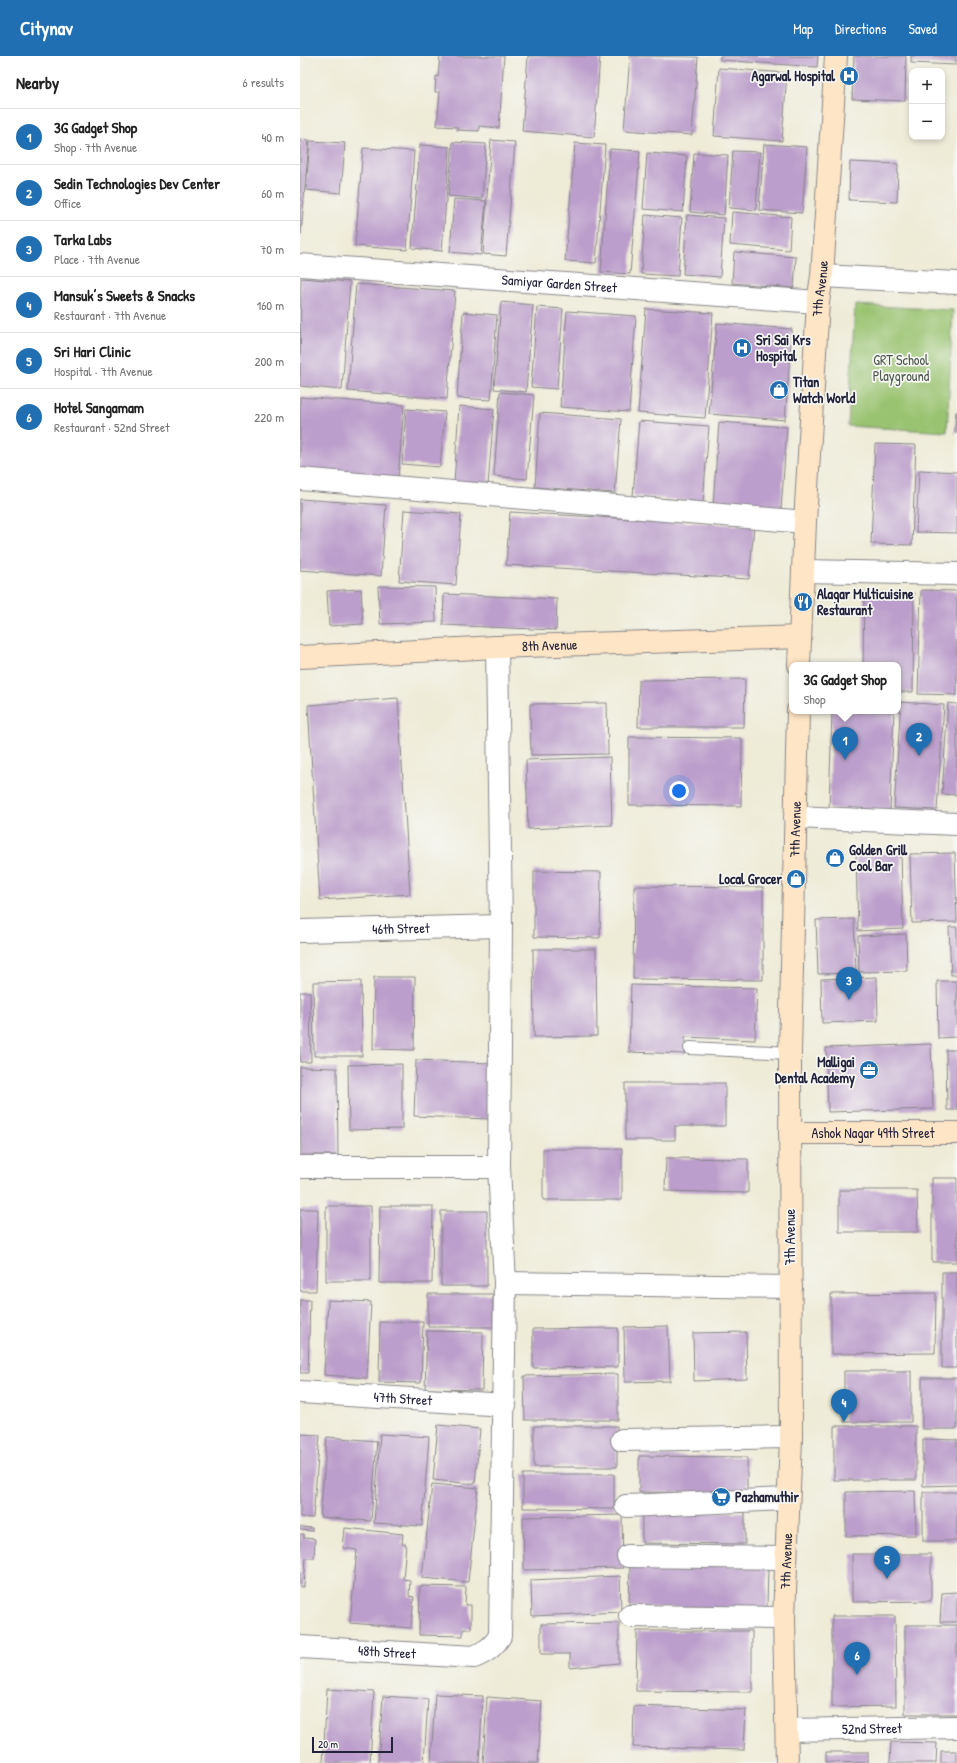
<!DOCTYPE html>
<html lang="en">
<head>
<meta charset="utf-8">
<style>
	:root { --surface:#fff; --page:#f2f2f2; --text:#222; --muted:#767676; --line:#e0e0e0; --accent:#1f6fb2 }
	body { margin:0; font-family:"Patrick Hand",sans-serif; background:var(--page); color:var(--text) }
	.controls { position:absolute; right:12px; top:12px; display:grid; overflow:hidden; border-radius:8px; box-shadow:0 2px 6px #0003 }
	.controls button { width:36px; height:36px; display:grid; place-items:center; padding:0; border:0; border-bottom:1px solid var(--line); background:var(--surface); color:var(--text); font:20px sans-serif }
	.scale { position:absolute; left:12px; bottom:10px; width:81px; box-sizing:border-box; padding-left:4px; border:2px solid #22223b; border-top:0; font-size:11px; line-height:14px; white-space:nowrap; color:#22223b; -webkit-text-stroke:3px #f6f6f2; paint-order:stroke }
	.you { position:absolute; left:379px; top:735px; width:14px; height:14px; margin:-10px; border:3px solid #fff; border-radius:50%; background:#1a73e8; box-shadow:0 0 0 6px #1a73e833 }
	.badge { display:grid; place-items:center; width:26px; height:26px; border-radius:50%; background:var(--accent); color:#fff; font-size:13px; font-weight:700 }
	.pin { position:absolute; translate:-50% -33px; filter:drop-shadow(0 1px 2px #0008) }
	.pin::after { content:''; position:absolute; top:21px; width:14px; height:12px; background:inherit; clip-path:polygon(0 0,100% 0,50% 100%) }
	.popup { position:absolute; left:489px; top:606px; width:112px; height:52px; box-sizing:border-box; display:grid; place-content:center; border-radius:8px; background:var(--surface); filter:drop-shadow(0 1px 3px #0005); font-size:13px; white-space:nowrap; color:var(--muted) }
	.popup b { font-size:15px; color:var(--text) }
	.popup::after { content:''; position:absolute; left:50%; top:100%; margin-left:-8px; border:8px solid transparent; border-top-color:var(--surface) }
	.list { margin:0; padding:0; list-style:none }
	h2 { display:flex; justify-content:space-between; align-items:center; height:52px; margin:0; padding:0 16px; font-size:17px }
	h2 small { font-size:13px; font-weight:400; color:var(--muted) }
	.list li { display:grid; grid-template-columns:26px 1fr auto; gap:12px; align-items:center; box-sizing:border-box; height:56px; padding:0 16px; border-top:1px solid var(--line) }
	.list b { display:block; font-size:15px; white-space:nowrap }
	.list p { margin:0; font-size:13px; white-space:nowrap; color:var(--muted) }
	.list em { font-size:13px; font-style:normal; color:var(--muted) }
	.map { position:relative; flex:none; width:657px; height:1707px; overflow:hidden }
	header { display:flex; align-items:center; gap:24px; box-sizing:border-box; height:56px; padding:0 20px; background:var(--accent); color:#fff }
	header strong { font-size:19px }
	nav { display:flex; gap:22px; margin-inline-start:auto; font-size:14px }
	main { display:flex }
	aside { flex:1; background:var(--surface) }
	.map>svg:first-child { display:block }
	.green { fill:#99c36f; stroke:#5e7255 }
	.building { fill:#bb9ecb }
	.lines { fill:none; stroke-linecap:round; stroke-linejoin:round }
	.lane-casing { stroke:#888689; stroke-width:14 }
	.street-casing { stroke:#888689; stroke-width:24 }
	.secondary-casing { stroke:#888689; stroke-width:24 }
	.lane { stroke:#fff; stroke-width:12 }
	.street { stroke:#fff; stroke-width:22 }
	.secondary { stroke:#fee5c5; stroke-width:22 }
	.labels { text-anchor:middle; stroke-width:3.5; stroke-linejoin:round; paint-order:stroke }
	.poi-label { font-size:14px; font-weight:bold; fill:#22223b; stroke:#f6f6f2; text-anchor:start }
	.street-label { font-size:14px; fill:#22223b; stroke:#f6f6f2 }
	.park-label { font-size:14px; fill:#4c5a4d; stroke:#f6f6f2 }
</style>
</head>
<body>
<header>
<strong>Citynav</strong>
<nav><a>Map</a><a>Directions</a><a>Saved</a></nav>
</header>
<main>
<aside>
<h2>Nearby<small>6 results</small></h2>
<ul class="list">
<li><span class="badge">1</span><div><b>3G Gadget Shop</b><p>Shop · 7th Avenue</p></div><em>40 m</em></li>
<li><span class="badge">2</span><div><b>Sedin Technologies Dev Center</b><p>Office</p></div><em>60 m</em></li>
<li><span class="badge">3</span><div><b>Tarka Labs</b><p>Place · 7th Avenue</p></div><em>70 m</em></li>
<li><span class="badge">4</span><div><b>Mansuk’s Sweets &amp; Snacks</b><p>Restaurant · 7th Avenue</p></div><em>160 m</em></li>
<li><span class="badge">5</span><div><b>Sri Hari Clinic</b><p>Hospital · 7th Avenue</p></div><em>200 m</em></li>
<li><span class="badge">6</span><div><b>Hotel Sangamam</b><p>Restaurant · 52nd Street</p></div><em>220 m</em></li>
</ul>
</aside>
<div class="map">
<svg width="657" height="1707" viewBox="0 0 657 1707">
	<rect width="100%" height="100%" fill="#f6f6f2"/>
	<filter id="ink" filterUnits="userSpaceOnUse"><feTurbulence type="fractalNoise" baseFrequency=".025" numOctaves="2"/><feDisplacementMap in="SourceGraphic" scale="8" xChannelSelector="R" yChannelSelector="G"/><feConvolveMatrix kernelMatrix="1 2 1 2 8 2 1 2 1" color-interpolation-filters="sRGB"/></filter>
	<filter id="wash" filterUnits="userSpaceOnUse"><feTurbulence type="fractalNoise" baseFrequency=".012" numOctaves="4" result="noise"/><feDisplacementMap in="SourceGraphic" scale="16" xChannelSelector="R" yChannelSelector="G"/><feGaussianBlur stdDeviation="0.9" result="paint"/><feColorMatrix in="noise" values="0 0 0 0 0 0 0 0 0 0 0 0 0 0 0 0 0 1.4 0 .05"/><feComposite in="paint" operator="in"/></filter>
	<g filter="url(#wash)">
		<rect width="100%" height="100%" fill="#eeebd7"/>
		<path class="green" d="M555,249L653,254L647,376L548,370Z"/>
		<g id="blocks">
			<path class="building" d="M140,0H204L199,72L179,70V75L157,74V71L137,70L140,36H135L136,20L138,21Z
				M228,0H300L294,81L222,75Z
				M330,0L398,1L392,79L324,74Z
				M420,0H518L517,11L420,4Z
				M554,0H606L605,45L552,43Z
				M611,0H656V9L611,7Z
				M419,12L487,17L482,85L414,80Z
				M0,83L9,84L1,178H0Z
				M191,84L215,86L206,200L183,198Z
				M10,85L45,87L41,137L6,134Z
				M153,86L186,88L182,143L148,140Z
				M275,87L305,89L296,207L265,205Z
				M464,88L507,91L502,157L459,154Z
				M120,89L150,91L142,195L112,192Z
				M63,92L114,95L107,194L55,190Z
				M310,93L340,95L330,218L301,216Z
				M433,95L460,96L456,154L429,152Z
				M347,97L387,100L383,156L343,153Z
				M394,97L428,99L424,159L390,156Z
				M550,106L598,108L597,146L549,144Z
				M154,143L186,145L181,199L150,196Z
				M432,156L491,161L489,194L430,189Z
				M345,159L382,162L378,220L341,218Z
				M387,159L424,162L420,221L383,218Z
				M434,196L496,201L494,232L432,227Z
				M1,222L50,226L42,334L0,330Z
				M56,228L155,235L147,343L48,335Z
				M201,246L233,249L226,336L194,333Z
				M237,251L263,253L257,333L231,331Z
				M346,253L413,257L405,362L338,357Z
				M267,255L336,260L329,356L260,351Z
				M163,256L197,259L191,344L157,342Z
				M417,267L492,273L485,364L409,358Z
				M200,336L234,339L227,423L194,420Z
				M0,341L104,349L98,423L0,416Z
				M159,350L194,353L188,430L154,428Z
				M106,353L145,356L140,411L102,408Z
				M656,356H657V377H655Z
				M240,357L321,363L315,437L235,431Z
				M339,365L409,370L403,446L333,440Z
				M419,366L487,371L481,454L413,449Z
				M575,388L616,389L612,489L571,488Z
				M619,414L657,416V477L616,476Z
				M0,443L86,449L81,520L0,514Z
				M104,454L161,458L156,529L99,525Z
				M210,456L454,470L449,523L206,509Z
				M78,530L135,531L136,566L80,568Z
				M61,533L63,568L29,570L27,535Z
				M621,534L657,535V639L618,638Z
				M564,536L614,537L613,636H598V609H563Z
				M144,538L257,543L256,574L143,569Z
				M445,623L444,671H338L339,624Z
				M98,642L110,838L20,844L8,649Z
				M601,646L644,649L637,754L594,752Z
				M307,647L308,698L231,699L230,648Z
				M648,647L657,648V739L642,738Z
				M532,655H594L590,755L529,753Z
				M329,681L442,682L441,750L329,749Z
				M310,701L312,769L228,773L226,704Z
				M601,797L603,873L558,875L556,798Z
				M655,797L657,866L612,867L610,798Z
				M234,815L301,816L300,882L234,881Z
				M334,830L463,831V924L333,923Z
				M554,863L556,917L518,918L516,864Z
				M649,871H657V919H651Z
				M606,878L607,915L559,916L558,880Z
				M233,893H296L297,980L234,981Z
				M74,921H115L114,994L73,993Z
				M577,921L578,965L522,967L521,923Z
				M61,925L62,1000H14L13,926Z
				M637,925H657V981L638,982Z
				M331,929L457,932L455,984L385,981V998L329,996Z
				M0,936H10L11,1006H0Z
				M631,988L633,1053L528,1056L526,992Z
				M646,994H657V1054H647Z
				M116,1004L190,1007L188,1063L114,1060Z
				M102,1008V1073L49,1074L48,1009Z
				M0,1011L37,1012L38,1099H1Z
				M325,1027H425V1070H375V1084H325Z
				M243,1093H322V1144H243Z
				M366,1102L448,1103V1137L365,1135Z
				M632,1122H657V1206H632Z
				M539,1134H617L618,1176H539Z
				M26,1150H71V1225H26Z
				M80,1150H133L132,1227H79Z
				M0,1153H18L16,1235H0Z
				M141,1155H187V1230H141Z
				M642,1216H657V1312H642Z
				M636,1237L635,1297L531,1298V1238Z
				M128,1238H193V1271H128Z
				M0,1244H10L8,1317H0Z
				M28,1244L71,1246L67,1322L24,1319Z
				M80,1266H123L121,1327L79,1326Z
				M368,1270L370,1325L325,1326L324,1271Z
				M318,1272V1311L233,1312V1273Z
				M127,1275L183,1276L182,1334L125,1333Z
				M446,1276L447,1323L394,1325L393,1277Z
				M544,1315H611V1366H544Z
				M318,1318V1364H225L224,1320Z
				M622,1322H657V1373H622Z
				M138,1369L180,1373L175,1428L133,1424Z
				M234,1370H317V1411H234Z
				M534,1370H616V1424H534Z
				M0,1378L20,1379L13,1462L0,1461Z
				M80,1378L129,1381L122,1470L74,1467Z
				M27,1381L77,1385L71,1465L20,1461Z
				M623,1383L657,1384V1429L623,1430Z
				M339,1400L447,1401V1437L339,1436Z
				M223,1418H314V1453L223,1452Z
				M132,1428L178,1432L168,1526L122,1522Z
				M615,1435L616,1479L546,1480V1436Z
				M623,1436H657V1485H623Z
				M342,1455L445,1456V1488L342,1487Z
				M322,1459L323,1512L224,1514L223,1461Z
				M0,1471L12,1472V1475L0,1474Z
				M45,1472L103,1478L102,1488H106L103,1523L110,1524L109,1540L114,1541L111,1572L50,1567L57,1494L43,1492Z
				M0,1478H4V1482L15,1483L14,1502H6L4,1531H0Z
				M552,1498H631V1545L552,1546Z
				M330,1508L468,1510L467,1553L329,1551Z
				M320,1520L321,1556L232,1560L231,1524Z
				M120,1530L166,1531L165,1549H171V1573H163V1580L119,1579Z
				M657,1536V1566H640L642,1537Z
				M532,1560H595L596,1650L532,1651Z
				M319,1567V1607L270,1612V1598H241V1568Z
				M605,1569H657V1658H605Z
				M337,1575H452V1636L336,1635Z
				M27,1633L74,1636L70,1707H23Z
				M135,1638L183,1640L179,1707H131Z
				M83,1640L128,1643L124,1707H78Z
				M187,1641L242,1645L238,1707H183Z
				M334,1650L446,1654L444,1694L333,1691Z
				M591,1686L637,1687L636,1707H590Z
				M641,1695H657V1707H641Z
				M526,1696H568V1707L526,1706Z"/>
		</g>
	</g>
	<g filter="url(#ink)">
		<use href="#blocks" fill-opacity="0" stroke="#888689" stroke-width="1"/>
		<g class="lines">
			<defs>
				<path id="lane" d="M390,992L490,997"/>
				<g id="street">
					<path id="s1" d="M0,209L518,246"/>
					<path d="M522,220L657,227"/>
					<path d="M0,423L505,466"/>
					<path d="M503,515L657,518"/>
					<path d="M495,761L657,768"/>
					<path id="s2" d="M0,875L201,870"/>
					<path d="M0,1111H199"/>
					<path d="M205,1227L491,1231"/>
					<path id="s3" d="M0,1336L205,1349"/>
					<path d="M322,1384L491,1381"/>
					<path d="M326,1450L488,1443"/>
					<path d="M328,1500L486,1502"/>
					<path d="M330,1560L484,1562"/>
					<path id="s4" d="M0,1591L174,1601C186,1596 193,1591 200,1580L205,1227L199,1111L201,870L197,591"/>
					<path id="s5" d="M487,1674L657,1671"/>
				</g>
				<g id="secondary">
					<path id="s6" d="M0,601L197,591L500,581"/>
					<path id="s7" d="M499,609L505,466L518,246L522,220L536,0"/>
					<path id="s8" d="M490,1077H657"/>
					<path id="s9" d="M487,1707L484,1562L491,1381L490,997L498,655"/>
				</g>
			</defs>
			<use href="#lane" class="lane-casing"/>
			<use href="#street" class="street-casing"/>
			<use href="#secondary" class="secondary-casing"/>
			<use href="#lane" class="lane"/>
			<use href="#street" class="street"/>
			<use href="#secondary" class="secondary"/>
		</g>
	</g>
	<defs>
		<symbol id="hospital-disc" viewBox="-11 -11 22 22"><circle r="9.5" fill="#1f6fb2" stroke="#f6f6f2"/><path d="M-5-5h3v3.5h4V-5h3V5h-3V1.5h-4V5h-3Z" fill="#fff"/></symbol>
		<symbol id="shop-disc" viewBox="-11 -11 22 22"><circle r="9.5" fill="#1f6fb2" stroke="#f6f6f2"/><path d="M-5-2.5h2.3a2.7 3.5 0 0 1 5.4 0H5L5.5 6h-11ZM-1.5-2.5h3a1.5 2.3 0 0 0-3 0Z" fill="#fff"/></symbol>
		<symbol id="restaurant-disc" viewBox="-11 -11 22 22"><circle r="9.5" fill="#1f6fb2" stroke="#f6f6f2"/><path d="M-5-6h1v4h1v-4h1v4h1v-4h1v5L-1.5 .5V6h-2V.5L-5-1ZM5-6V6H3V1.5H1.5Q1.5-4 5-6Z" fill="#fff"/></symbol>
		<symbol id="office-disc" viewBox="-11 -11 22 22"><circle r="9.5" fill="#1f6fb2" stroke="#f6f6f2"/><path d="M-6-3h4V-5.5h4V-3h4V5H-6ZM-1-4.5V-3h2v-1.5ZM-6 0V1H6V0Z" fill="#fff"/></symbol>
		<symbol id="supermarket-disc" viewBox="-11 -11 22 22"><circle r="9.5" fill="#1f6fb2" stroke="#f6f6f2"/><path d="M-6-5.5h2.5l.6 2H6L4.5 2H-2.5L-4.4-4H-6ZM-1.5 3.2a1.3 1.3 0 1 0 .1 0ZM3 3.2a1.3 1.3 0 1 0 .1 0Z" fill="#fff"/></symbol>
	</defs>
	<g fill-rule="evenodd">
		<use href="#hospital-disc" x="538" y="9" width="22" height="22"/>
		<use href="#hospital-disc" x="431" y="281" width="22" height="22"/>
		<use href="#shop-disc" x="468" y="323" width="22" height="22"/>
		<use href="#restaurant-disc" x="492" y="535" width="22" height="22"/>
		<use href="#shop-disc" x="524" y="791" width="22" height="22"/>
		<use href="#shop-disc" x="485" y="812" width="22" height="22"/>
		<use href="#office-disc" x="558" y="1003" width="22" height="22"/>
		<use href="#supermarket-disc" x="410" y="1430" width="22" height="22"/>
	</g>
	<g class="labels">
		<g class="poi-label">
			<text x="535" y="25" text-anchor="end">Agarwal Hospital</text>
			<text x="456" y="289">Sri Sai Krs<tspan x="456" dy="16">Hospital</tspan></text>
			<text x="493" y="331">Titan<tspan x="493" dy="16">Watch World</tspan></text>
			<text x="517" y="543">Alagar Multicuisine<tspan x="517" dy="16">Restaurant</tspan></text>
			<text x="549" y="799">Golden Grill<tspan x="549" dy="16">Cool Bar</tspan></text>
			<text x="482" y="828" text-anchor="end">Local Grocer</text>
			<text x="555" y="1011" text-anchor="end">Malligai<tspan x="555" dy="16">Dental Academy</tspan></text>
			<text x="435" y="1446">Pazhamuthir</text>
		</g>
		<g class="street-label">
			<text dy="5" stroke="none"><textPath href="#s1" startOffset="260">Samiyar Garden Street</textPath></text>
			<text dy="5" stroke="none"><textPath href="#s7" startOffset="377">7th Avenue</textPath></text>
			<text dy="5" stroke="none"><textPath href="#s6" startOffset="250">8th Avenue</textPath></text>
			<text dy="5" stroke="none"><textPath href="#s9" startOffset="934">7th Avenue</textPath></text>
			<text dy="5" stroke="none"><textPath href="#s2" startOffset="101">46th Street</textPath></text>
			<text dy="5" stroke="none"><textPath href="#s8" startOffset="83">Ashok Nagar 49th Street</textPath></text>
			<text transform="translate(490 1181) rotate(-90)" y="5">7th Avenue</text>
			<text dy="5" stroke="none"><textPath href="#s3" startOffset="103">47th Street</textPath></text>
			<text dy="5" stroke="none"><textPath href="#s9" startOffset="202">7th Avenue</textPath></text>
			<text dy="5" stroke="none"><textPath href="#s4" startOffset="87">48th Street</textPath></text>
			<text dy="5" stroke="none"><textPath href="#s5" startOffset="85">52nd Street</textPath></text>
		</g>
		<g class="park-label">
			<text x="601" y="309">GRT School<tspan x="601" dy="16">Playground</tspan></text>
		</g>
	</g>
</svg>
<div class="controls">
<button>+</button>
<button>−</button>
</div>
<div class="scale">20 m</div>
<div class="you"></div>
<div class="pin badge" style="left:545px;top:704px">1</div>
<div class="popup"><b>3G Gadget Shop</b>Shop</div>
<div class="pin badge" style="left:619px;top:700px">2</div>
<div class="pin badge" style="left:549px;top:944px">3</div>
<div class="pin badge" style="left:544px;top:1366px">4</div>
<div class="pin badge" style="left:587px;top:1523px">5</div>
<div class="pin badge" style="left:557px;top:1619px">6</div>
</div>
</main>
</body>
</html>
